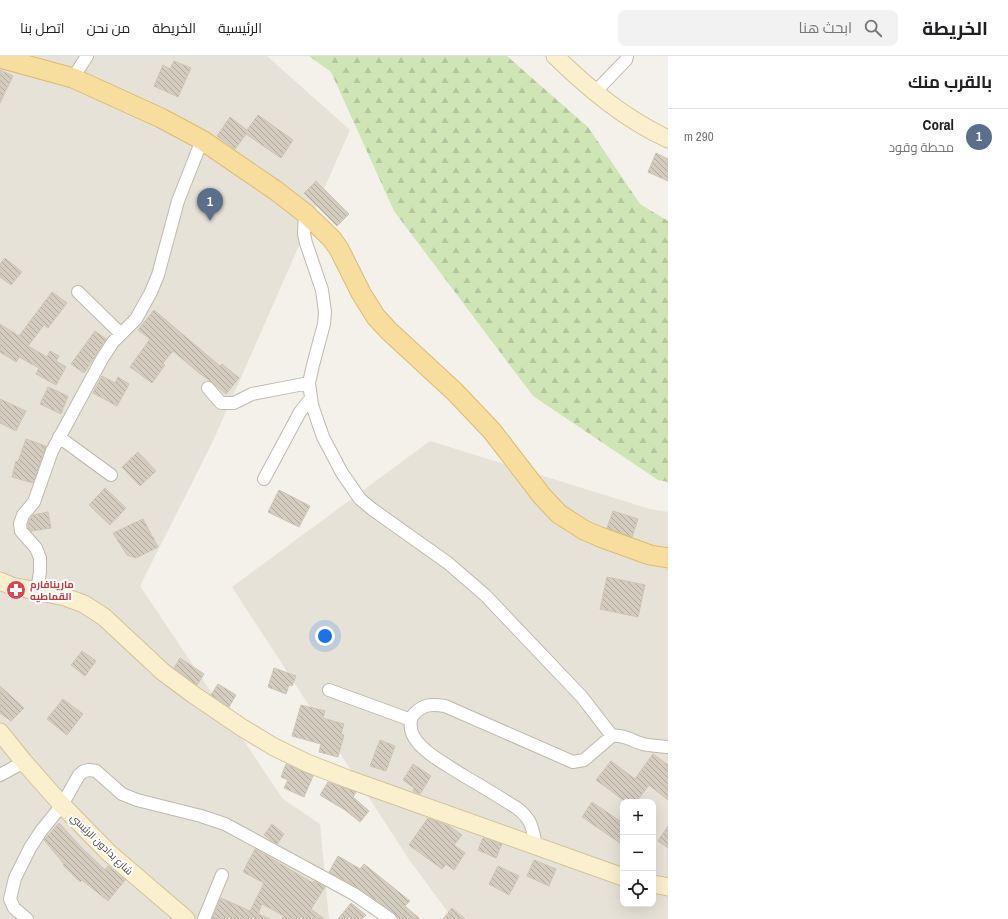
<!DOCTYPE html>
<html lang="ar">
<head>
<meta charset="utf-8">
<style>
	:root { --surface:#fff; --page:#f2f2f2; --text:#202124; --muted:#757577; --line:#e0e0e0; --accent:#eb472a }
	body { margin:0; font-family:"Archivo Narrow",Cairo,sans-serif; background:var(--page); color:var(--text); direction:rtl }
	.controls { position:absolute; right:12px; bottom:12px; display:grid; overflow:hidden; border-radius:8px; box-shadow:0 4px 16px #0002 }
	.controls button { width:36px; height:36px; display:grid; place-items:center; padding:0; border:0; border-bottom:1px solid var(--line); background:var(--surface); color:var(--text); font:20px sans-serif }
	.you { position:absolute; left:325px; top:580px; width:14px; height:14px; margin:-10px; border:3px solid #fff; border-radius:50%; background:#1a73e8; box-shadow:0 0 0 6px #1a73e833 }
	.badge { display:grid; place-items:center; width:26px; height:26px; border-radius:50%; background:var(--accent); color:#fff; font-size:13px; font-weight:700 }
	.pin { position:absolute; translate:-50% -33px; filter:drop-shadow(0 1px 2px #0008) }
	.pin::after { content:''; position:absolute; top:21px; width:14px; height:12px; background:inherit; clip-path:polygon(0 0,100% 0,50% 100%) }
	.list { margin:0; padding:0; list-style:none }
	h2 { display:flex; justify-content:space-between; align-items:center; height:52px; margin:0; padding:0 16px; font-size:17px }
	h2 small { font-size:13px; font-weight:400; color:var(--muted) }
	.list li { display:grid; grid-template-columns:26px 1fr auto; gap:12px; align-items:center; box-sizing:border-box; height:56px; padding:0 16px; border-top:1px solid var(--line) }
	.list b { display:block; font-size:15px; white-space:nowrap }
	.list p { margin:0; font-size:13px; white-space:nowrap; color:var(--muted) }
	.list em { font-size:13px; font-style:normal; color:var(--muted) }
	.icon { flex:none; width:22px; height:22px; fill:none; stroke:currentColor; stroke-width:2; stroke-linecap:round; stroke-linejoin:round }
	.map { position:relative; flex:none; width:668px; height:863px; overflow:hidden; direction:ltr }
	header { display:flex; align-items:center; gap:24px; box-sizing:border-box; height:56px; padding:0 20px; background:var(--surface); border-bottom:1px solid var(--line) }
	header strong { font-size:19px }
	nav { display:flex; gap:22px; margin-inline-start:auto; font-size:14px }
	.search { width:280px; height:36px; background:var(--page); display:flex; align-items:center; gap:10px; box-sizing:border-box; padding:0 14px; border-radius:8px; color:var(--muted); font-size:15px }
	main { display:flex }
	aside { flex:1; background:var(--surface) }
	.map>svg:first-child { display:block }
	.residential { fill:#e7e2d8; fill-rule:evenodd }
	.forest { fill:url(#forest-firs) }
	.building { fill:url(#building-back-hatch); stroke:#cfc4b4 }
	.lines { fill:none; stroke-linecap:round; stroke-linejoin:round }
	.street-casing { stroke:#bfb8ad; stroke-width:14 }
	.secondary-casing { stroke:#d0c39c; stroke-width:19 }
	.primary-casing { stroke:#dcbb70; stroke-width:21 }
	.street { stroke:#fff; stroke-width:12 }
	.secondary { stroke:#fbf0cd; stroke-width:17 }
	.primary { stroke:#f7de9f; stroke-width:19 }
	.labels { text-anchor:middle; stroke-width:4; stroke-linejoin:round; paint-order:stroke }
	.health-label { font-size:10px; font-weight:bold; fill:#be3a42; stroke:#fff; text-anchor:start }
	.street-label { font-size:10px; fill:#474138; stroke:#fff }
</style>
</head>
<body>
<header>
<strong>الخريطة</strong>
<div class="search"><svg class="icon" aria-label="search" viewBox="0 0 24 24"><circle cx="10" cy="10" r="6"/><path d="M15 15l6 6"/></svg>ابحث هنا</div>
<nav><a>الرئيسية</a><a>الخريطة</a><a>من نحن</a><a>اتصل بنا</a></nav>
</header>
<main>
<aside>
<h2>بالقرب منك<small></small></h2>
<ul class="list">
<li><span class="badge" style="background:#5c6f8a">1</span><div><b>Coral</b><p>محطة وقود</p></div><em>290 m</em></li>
</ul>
</aside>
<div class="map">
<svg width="668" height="863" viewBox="0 0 668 863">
	<defs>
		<pattern id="forest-firs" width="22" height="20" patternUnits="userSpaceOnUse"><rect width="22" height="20" fill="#cfe5b6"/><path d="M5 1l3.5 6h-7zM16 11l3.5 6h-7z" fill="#b3c69d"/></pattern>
		<pattern id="building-back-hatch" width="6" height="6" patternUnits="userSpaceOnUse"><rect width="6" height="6" fill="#d5ccc0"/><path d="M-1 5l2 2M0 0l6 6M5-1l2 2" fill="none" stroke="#afa79d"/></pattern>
	</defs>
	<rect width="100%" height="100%" fill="#f4f1ea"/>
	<path class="residential" d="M0,0H267L350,74L213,385L140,530L283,743L320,768L329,863H0Z
		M430,385L650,453L668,456V863H453L410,805L232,531ZM623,746H653V848H623Z"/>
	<path class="forest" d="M309,0H507L588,71L640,148L668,165V426L658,424L533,340L394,155L331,16Z"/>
	<path class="building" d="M174,5L191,12L178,41L154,30L163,9L170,13Z
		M0,14L13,20L0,47Z
		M258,59L293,84L281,102L246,78L235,93L217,80L230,61L247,74Z
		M656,97L668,103V125L648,116Z
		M316,125L349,158L337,170L304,137Z
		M5,202L22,216L11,229L0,221V208Z
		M52,236L67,247L48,272L44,269L28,290L47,301L50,295L59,300L56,305L66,311L56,329L36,318L39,312L19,301L16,306L0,296V268L19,280Z
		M154,254L220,310L222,308L239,322L226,338L213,327L199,317L173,295L163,307L165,309L152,327L130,311L150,283L138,274Z
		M95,275L106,283L84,317L71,308Z
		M102,320L115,327L118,321L129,328L117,350L93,337Z
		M48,331L68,340L61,358L40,348Z
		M0,343L26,355L16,375L0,367Z
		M26,383L46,390L33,427L12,421L16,405L18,406Z
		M138,396L156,415L140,430L122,411Z
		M105,432L126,452L110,469L89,449Z
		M279,434L310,450L299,471L268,456Z
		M613,455L638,463L632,481L607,472Z
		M48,456L51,472L31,475L28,472V469L30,463L33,459Z
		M143,463L158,491L136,502L127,499L113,477Z
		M607,521L645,529L638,561L600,553Z
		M82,595L96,605L85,620L71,609Z
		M180,602L204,618L197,629L174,612Z
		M274,612L296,620L292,630L289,629L286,638L268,631Z
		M218,628L236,639L229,651L211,639Z
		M0,630L24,652L11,665L0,657Z
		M63,643L83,658L67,679L47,663Z
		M301,649L325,655L323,662L344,668L341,678L344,679L338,701L319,696L321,688L292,680Z
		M380,684L395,690L386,715L370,710Z
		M653,698L668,709V744L649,729L636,746H626L596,724L611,705L635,723Z
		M286,708L313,720L304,741L284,732L288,724L281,721Z
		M413,708L431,720L420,738L413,735L414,732L403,724Z
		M328,726L356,736L353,741L369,755L360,766L345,754L320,739Z
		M592,746L623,767V789L582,761Z
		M428,762L449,770L462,779L454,789L465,797L454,814L446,808L442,813L409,789Z
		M59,767L81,791L105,814L108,810L125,824L108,845L82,824L80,826L63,809L64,808L44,784Z
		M272,768L284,778L277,788L264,779Z
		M668,770V792L658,785Z
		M483,782L502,788L496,802L478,794Z
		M255,793L313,827L314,825L325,831L311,853L324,863H282L284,860L262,848L258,858L270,863H212L221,842L250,855L264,827L243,816Z
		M338,800L360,813L364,808L410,845L405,850L420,863H397L394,857L358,832L329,816Z
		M534,804L556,813L549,830L527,820Z
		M498,810L519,820L509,839L489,828Z
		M351,847L366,859L362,863H338Z
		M452,852L465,863H443Z"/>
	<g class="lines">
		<defs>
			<path id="street" d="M73,22L87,0
				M594,37L626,4L627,0
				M305,157L304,178L306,187L322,234L325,256L324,268L313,309L309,327L312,349L323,381L342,417L360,443L372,453L448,507L485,539L582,641L612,680
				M78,236L121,278
				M208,332L221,347H234L252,338L309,327
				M59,381L111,419
				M264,423L300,356L311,342
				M37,534L40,516V502L36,492L21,475L20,468L23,459L34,446L52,395L102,303L113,286L136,263L151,236L158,219L178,145L202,84
				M329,634L411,664
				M0,719L24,706
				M536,789C532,771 532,764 517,752C499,741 482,730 464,720C449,710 423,697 414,681C410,675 409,663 414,658C423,648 432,648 445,650L573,706L584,704L612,680C624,678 632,685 643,688C651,690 660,690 668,691
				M27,863L14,852L10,843L15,822L30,792L41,775L62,749L79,719L84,715L89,714L96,715L122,738L137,744L201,760L225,768L354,838L390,863
				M204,863L222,819"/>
			<path id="secondary" d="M555,0C589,33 625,63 668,83
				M0,525L12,530L65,541L84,548L104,561L163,616L194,639L241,671L274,691L307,707L348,723L623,821
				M0,676L24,706L62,749L109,797L186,863
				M653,828L668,831"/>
			<path id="primary" d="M0,2L73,22L161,62L202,84L275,134L305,157L332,183L339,193L361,237L376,261L389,275L455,336L492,375L542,440L559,458L584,474L600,481L650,499L668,502"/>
		</defs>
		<use href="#street" class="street-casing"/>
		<use href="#secondary" class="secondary-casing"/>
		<use href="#primary" class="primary-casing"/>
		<use href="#street" class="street"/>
		<use href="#secondary" class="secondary"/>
		<use href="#primary" class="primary"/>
	</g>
	<defs>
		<symbol id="pharmacy-disc" viewBox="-11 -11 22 22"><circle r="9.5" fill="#e0444e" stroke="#fff"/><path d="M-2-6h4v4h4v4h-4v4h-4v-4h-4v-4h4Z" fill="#fff"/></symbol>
	</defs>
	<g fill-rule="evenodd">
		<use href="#pharmacy-disc" x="5" y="523" width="22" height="22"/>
	</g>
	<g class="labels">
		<g class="health-label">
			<text x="30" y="532">مارينافارم<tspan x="30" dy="12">القماطيه</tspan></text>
		</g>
		<g class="street-label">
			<text transform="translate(102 788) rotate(44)" y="4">شارع بدادون الرئيسي</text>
		</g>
	</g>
</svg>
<div class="controls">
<button>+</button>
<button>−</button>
<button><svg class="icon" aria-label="locate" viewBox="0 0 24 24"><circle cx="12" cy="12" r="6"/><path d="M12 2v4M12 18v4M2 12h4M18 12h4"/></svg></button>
</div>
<div class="you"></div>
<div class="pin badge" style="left:210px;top:165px;background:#5c6f8a">1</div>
</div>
</main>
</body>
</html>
